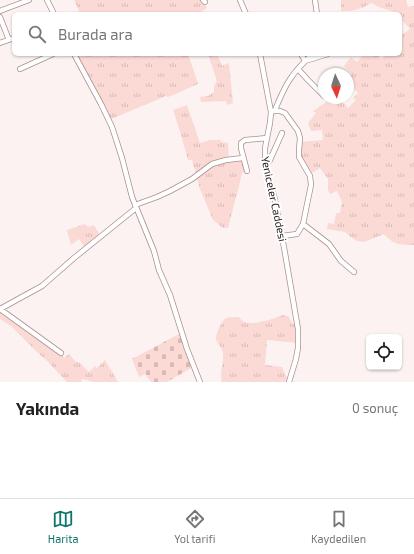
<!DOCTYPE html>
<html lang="tr">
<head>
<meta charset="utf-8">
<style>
	:root { --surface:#fff; --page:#f2f2f2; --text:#222; --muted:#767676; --line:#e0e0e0; --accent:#0f766e }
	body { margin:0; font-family:"Exo 2",sans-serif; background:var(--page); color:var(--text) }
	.controls { position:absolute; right:12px; bottom:12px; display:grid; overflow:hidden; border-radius:6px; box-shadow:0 1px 3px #0004 }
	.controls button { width:36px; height:36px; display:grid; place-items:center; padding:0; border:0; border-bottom:1px solid var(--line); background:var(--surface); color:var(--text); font:20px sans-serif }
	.compass { position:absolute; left:318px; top:68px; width:36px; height:36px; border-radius:50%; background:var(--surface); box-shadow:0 1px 3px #0004; rotate:176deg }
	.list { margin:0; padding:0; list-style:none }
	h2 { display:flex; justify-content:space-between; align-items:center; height:52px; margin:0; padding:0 16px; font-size:17px }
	h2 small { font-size:13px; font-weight:400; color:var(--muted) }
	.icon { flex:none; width:22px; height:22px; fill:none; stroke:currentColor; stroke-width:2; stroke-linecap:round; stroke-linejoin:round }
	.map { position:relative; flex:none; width:414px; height:382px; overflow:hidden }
	.search { position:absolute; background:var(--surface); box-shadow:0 1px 3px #0004; left:12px; right:12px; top:12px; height:44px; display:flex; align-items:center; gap:10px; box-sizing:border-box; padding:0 14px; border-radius:6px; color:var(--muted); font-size:15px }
	.sheet { height:116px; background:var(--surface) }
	nav { display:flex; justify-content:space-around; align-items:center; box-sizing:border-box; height:56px; border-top:1px solid var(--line); background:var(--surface); font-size:11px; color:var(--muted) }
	nav a { display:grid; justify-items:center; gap:2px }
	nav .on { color:var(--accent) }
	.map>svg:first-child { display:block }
	.grass { fill:url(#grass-tufts) }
	.cemetery { fill:url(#cemetery-stones) }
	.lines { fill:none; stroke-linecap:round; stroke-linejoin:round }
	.minor-casing { stroke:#a8918e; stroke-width:6 }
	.minor { stroke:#fff; stroke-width:4.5 }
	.labels { text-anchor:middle; stroke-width:4; stroke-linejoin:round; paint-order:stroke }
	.street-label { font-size:11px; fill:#241b1a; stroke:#fff }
</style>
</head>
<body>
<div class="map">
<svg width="414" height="382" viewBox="0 0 414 382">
	<defs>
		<pattern id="grass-tufts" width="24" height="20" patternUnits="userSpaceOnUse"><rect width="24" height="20" fill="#fbd9d5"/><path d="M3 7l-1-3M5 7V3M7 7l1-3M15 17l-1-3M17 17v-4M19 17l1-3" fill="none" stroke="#d7bab6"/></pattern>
		<pattern id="cemetery-stones" width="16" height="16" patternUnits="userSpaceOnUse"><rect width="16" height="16" fill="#fbd9d5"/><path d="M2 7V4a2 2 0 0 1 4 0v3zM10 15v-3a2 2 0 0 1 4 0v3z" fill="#d7bab6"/></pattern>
	</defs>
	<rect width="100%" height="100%" fill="#fcf2f1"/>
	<path class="grass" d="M74,0H203L207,8L198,14H73L79,11Z
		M341,0H406L408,7L414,6V245C401,245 393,245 384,234L364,242L357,241L351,237L345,232L327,229L328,223L334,224L336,213H340L342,202L337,191L330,194L328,190V179L320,168L310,174L302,162L299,142L323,140L322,130L311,131L308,123L316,113L313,111L325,103L328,100L334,105L340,99L348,108L356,100L353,98L358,93L348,83V78L352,74L344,66L351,57L357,62L363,55L362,54H377L381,59L387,54H400V36L410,29L400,18V14H396L394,12L379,7L371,3C360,10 354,11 341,11Z
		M74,54H188L198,83V84L168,97L166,96L109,120Z
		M208,54H217L222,66L229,63L233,103L227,105L226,101L201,102L200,97L208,96L214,92V86L217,81Z
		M187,105L200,143L210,140H221V142L228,143L229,160L243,158L247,169L242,173L240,182L228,228H223L213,220L200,189L192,160H188L182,138L173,110Z
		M85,224L88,227L94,225L101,237L86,249L79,239L71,245L67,230Z
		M0,309L61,353L64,358L69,354L76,362H79L89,372L95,366L97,368L105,360L118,382H93L83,379L81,380L82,382H67L48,362L37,352L11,326L0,319Z
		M283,315L288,316L293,324L298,328V343L267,340L265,365L282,367L286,376L290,380L289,382H222C219,372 224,364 223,354C223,348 218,345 216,340C215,335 222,320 226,318C230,317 235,317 239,317C240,318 241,320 243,321C251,327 275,318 283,315Z"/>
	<path class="cemetery" d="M181,333L193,367L167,382H151L145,374L139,377L132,359Z"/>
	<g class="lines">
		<defs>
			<path id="minor" d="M47,0L54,14
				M203,0L205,2
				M240,0L246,14
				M315,0L317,14
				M0,11L29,0
				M0,17L9,40
				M0,43L14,38
				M74,54L101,104L112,127L122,158L132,197L154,251L159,270L170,295L187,349L200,382
				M260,54L271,112L270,123L265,148V162L275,200L285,253L298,329V348L296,359L289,382
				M301,54L305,61L328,54
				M20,69L53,54
				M298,69L308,80L324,96
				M274,111H280L285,113L298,131L300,138L299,150V157L310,176L311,185L303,224
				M272,112L275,110C285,85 292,72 313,54
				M265,166L270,160L282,133
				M247,171L241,148V143L245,140L267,138
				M135,205L157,197L170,191L192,179L212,164L226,160L243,158
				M282,236L297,234L303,224L329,244L341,261L354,272
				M61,353L0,309L42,286L74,258L136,208"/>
		</defs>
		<use href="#minor" class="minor-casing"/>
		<use href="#minor" class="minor"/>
	</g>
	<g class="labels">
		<g class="street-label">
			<text transform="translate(274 199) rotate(78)" y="4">Yeniceler Caddesi</text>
		</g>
	</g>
</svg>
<div class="controls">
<button><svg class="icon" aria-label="locate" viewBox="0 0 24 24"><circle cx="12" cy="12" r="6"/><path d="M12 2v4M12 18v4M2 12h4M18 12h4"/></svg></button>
</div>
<svg class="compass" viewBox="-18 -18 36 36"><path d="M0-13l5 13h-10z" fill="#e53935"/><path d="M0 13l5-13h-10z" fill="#767676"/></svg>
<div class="search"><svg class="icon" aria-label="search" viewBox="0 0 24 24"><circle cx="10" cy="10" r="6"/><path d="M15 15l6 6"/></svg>Burada ara</div>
</div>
<section class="sheet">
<h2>Yakında<small>0 sonuç</small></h2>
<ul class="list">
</ul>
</section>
<nav>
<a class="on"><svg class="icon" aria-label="map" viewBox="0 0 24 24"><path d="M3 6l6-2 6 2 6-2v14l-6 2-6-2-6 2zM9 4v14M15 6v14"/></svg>Harita</a>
<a><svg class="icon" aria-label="directions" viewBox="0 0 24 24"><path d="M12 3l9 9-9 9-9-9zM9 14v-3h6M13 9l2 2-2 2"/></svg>Yol tarifi</a>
<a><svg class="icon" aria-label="saved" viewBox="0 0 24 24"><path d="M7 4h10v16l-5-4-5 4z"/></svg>Kaydedilen</a>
</nav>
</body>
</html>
